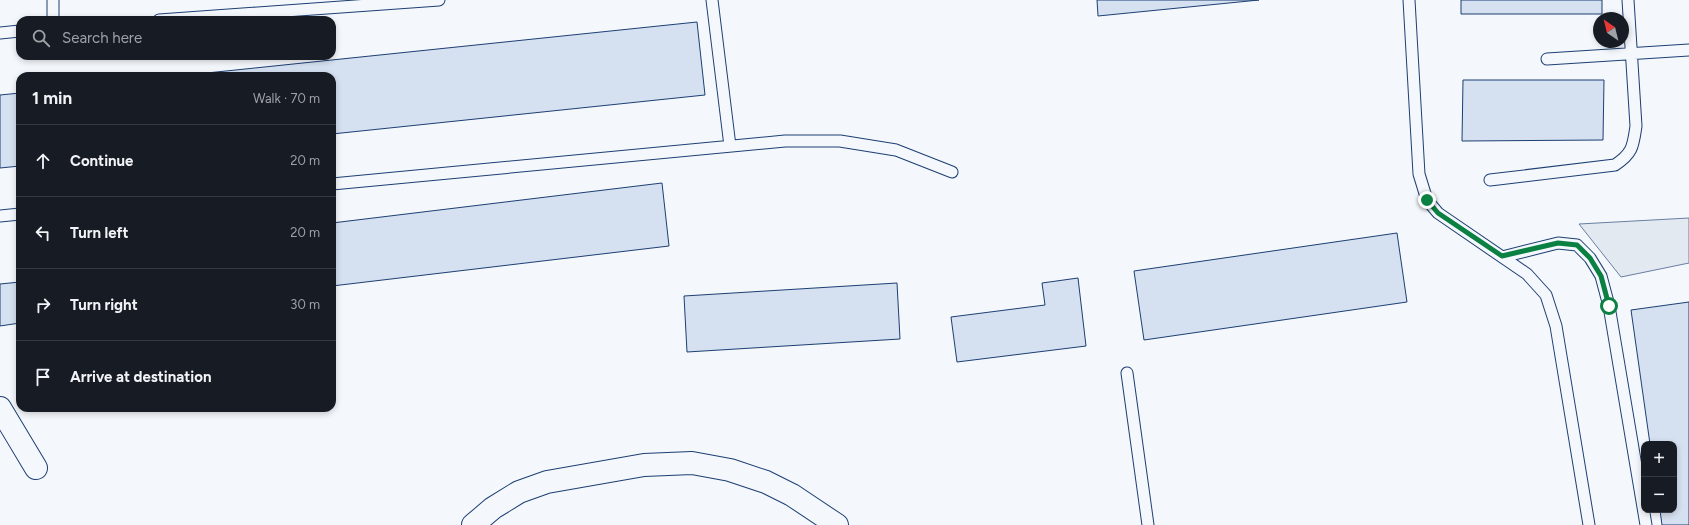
<!DOCTYPE html>
<html lang="en">
<head>
<meta charset="utf-8">
<style>
	:root { --surface:#171b24; --page:#20242c; --text:#f1f3f6; --muted:#9ea1a6; --line:#363941 }
	body { margin:0; font-family:Figtree,sans-serif; background:var(--page); color:var(--text) }
	.controls { position:absolute; right:12px; bottom:12px; display:grid; overflow:hidden; border-radius:8px; box-shadow:0 2px 6px #0003 }
	.controls button { width:36px; height:36px; display:grid; place-items:center; padding:0; border:0; border-bottom:1px solid var(--line); background:var(--surface); color:var(--text); font:20px sans-serif }
	.compass { position:absolute; left:1593px; top:12px; width:36px; height:36px; border-radius:50%; background:var(--surface); box-shadow:0 2px 6px #0003; rotate:325deg }
	.stop { position:absolute; width:12px; height:12px; margin:-9px; border:3px solid #0b8043; border-radius:50%; background:#fff }
	.stop.end { background:#0b8043; border-color:#fff; box-shadow:0 1px 4px #0008 }
	.list { margin:0; padding:0; list-style:none }
	h2 { display:flex; justify-content:space-between; align-items:center; height:52px; margin:0; padding:0 16px; font-size:17px }
	h2 small { font-size:13px; font-weight:400; color:var(--muted) }
	.list li { display:grid; grid-template-columns:26px 1fr auto; gap:12px; align-items:center; box-sizing:border-box; height:72px; padding:0 16px; border-top:1px solid var(--line) }
	.list b { display:block; font-size:15px; white-space:nowrap }
	.list em { font-size:13px; font-style:normal; color:var(--muted) }
	.icon { flex:none; width:22px; height:22px; fill:none; stroke:currentColor; stroke-width:2; stroke-linecap:round; stroke-linejoin:round }
	.map { position:relative; flex:none; width:1689px; height:525px; overflow:hidden }
	.search { position:absolute; background:var(--surface); box-shadow:0 2px 6px #0003; left:16px; top:16px; width:320px; height:44px; display:flex; align-items:center; gap:10px; box-sizing:border-box; padding:0 14px; border-radius:12px; color:var(--muted); font-size:15px }
	.panel { position:absolute; background:var(--surface); box-shadow:0 2px 6px #0003; left:16px; top:72px; width:320px; height:340px; border-radius:12px }
	.map>svg:first-child { display:block }
	.green { fill:#e3e9f0; stroke:#687fa3 }
	.building { fill:#d5e0f0; stroke:#1d3f73 }
	.lines { fill:none; stroke-linecap:round; stroke-linejoin:round }
	.lane-casing { stroke:#1d3f73; stroke-width:13 }
	.street-casing { stroke:#1d3f73; stroke-width:24 }
	.secondary-casing { stroke:#1d3f73; stroke-width:24 }
	.lane { stroke:#f4f7fb; stroke-width:11 }
	.street { stroke:#f4f7fb; stroke-width:22 }
	.secondary { stroke:#f4f7fb; stroke-width:22 }
	.route { stroke:#0b8043; stroke-width:5 }
</style>
</head>
<body>
<div class="map">
<svg width="1689" height="525" viewBox="0 0 1689 525">
	<rect width="100%" height="100%" fill="#f4f7fb"/>
	<path class="green" d="M1689,218V263L1621,277L1579,224Z"/>
	<path class="building" d="M1097,0H1259L1098,16Z
		M1461,0H1602V14H1461Z
		M697,22L705,95L332,134V76H178Z
		M1463,80H1604L1603,140L1462,141Z
		M20,93V166L0,168V95Z
		M662,183L669,246L332,286V223Z
		M1397,233L1407,302L1144,340L1134,271Z
		M1078,278L1086,346L957,362L951,317L1045,305L1042,283Z
		M20,282V323L0,326V284Z
		M897,283L900,339L687,352L684,296Z
		M1689,302V525H1662L1660,510H1674V444H1650L1631,310Z"/>
	<g class="lines">
		<defs>
			<path id="lane" d="M53,0V20
				M712,0L730,146
				M1409,0L1419,174L1427,200L1438,213L1527,274L1546,295L1556,326L1589,525
				M159,20L439,0
				M0,33L20,31
				M1547,59L1689,50
				M1490,180L1615,165C1633,153 1633,146 1636,126L1628,0
				M332,184L785,141H840L896,150L952,172
				M0,216L20,214
				M1502,257L1558,243L1577,245L1590,258L1601,276L1609,306L1646,525
				M1127,373L1148,525"/>
			<path id="street" d="M0,408L36,468"/>
			<path id="secondary" d="M473,525L493,508L519,492L547,482L644,465L692,463L730,470L766,482L792,495L837,525"/>
		</defs>
		<use href="#lane" class="lane-casing"/>
		<use href="#street" class="street-casing"/>
		<use href="#secondary" class="secondary-casing"/>
		<use href="#lane" class="lane"/>
		<use href="#street" class="street"/>
		<use href="#secondary" class="secondary"/>
	</g>
	<g class="lines">
		<path class="route" d="M1427,200L1438,213L1502,256L1558,243L1577,245L1590,258L1601,276L1609,306"/>
	</g>
</svg>
<div class="controls">
<button>+</button>
<button>−</button>
</div>
<svg class="compass" viewBox="-18 -18 36 36"><path d="M0-13l5 13h-10z" fill="#e53935"/><path d="M0 13l5-13h-10z" fill="#9ea1a6"/></svg>
<div class="stop" style="left:1609px;top:306px"></div>
<div class="stop end" style="left:1427px;top:200px"></div>
<div class="search"><svg class="icon" aria-label="search" viewBox="0 0 24 24"><circle cx="10" cy="10" r="6"/><path d="M15 15l6 6"/></svg>Search here</div>
<section class="panel">
<h2>1 min<small>Walk · 70 m</small></h2>
<ul class="list">
<li><svg class="icon" aria-label="ahead" viewBox="0 0 24 24"><path d="M12 20V5M6 11l6-6 6 6"/></svg><div><b>Continue</b></div><em>20 m</em></li>
<li><svg class="icon" aria-label="left" viewBox="0 0 24 24"><path d="M17 20v-9H6M10 6l-5 5 5 5"/></svg><div><b>Turn left</b></div><em>20 m</em></li>
<li><svg class="icon" aria-label="right" viewBox="0 0 24 24"><path d="M7 20v-9h11M14 6l5 5-5 5"/></svg><div><b>Turn right</b></div><em>30 m</em></li>
<li><svg class="icon" aria-label="arrive" viewBox="0 0 24 24"><path d="M6 21V4h12l-3 4 3 4H6"/></svg><div><b>Arrive at destination</b></div></li>
</ul>
</section>
</div>
</body>
</html>
